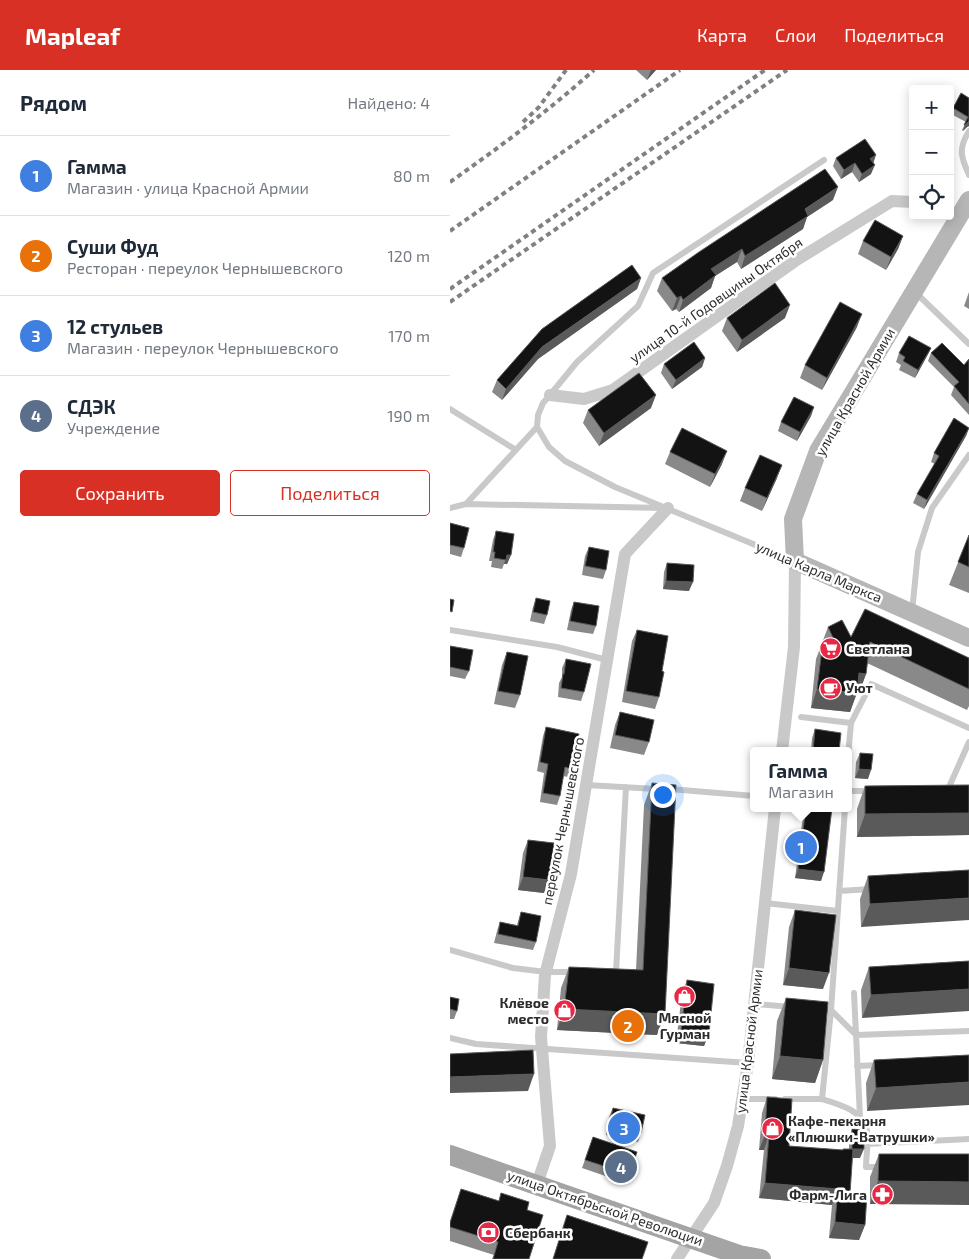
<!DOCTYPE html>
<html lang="ru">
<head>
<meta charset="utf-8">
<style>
	:root { --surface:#fff; --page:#f2f2f3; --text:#1f2937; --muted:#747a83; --line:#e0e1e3; --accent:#d93025 }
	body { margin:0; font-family:"Exo 2",sans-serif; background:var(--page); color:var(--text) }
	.controls { position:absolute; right:15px; top:15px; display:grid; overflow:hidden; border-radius:5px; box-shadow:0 2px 12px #0003 }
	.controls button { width:45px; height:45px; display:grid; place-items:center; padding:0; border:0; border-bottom:1px solid var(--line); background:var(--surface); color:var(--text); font:25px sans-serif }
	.you { position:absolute; left:212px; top:724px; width:18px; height:18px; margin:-12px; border:4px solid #fff; border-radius:50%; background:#1a73e8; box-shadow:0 0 0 8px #1a73e833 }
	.badge { display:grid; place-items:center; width:32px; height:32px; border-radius:50%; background:var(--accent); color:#fff; font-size:16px; font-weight:700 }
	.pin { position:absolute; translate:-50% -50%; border:2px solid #fff; box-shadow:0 1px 5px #0006 }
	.popup { position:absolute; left:300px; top:677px; width:102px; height:65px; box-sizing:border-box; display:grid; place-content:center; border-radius:5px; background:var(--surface); filter:drop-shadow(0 1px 4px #0005); font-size:16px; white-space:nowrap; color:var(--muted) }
	.popup b { font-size:19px; color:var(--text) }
	.popup::after { content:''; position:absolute; left:50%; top:100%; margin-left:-10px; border:10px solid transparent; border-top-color:var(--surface) }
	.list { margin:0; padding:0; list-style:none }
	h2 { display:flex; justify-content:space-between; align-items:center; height:65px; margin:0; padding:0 20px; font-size:21px }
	h2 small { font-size:16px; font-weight:400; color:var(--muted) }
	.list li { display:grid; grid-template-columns:32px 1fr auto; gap:15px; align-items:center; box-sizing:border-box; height:80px; padding:0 20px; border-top:1px solid var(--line) }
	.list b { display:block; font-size:19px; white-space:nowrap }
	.list p { margin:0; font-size:16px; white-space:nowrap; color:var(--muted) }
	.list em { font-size:16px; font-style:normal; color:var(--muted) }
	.actions { display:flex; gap:10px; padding:15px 20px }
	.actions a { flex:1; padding:11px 0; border:1px solid var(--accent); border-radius:5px; text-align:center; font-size:18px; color:var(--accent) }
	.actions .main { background:var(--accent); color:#fff }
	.icon { flex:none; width:28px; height:28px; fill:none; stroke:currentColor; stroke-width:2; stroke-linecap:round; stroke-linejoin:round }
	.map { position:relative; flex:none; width:519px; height:1189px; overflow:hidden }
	header { display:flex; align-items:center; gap:30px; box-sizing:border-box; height:70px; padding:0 25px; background:var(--accent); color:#fff }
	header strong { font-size:24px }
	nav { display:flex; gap:28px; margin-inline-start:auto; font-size:18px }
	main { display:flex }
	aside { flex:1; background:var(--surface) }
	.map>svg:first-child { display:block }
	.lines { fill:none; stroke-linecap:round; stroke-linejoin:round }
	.service { stroke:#c9c9c9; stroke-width:6 }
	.minor { stroke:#c9c9c9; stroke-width:12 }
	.secondary { stroke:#b6b6b6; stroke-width:18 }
	.primary { stroke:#a4a4a4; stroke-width:20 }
	.rail { stroke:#818181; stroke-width:4; stroke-dasharray:5 4; stroke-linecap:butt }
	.wall { fill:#898989 }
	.shaded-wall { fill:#5a5a5a }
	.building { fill:#131313; stroke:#5a5a5a }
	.labels { text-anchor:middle; stroke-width:5; stroke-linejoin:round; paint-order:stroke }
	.street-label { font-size:14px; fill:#2c2c2c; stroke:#fff }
	.poi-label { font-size:14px; font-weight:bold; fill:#2c2c2c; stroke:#fff; text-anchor:start }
</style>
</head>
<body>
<header>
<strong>Mapleaf</strong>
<nav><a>Карта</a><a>Слои</a><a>Поделиться</a></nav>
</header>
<main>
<aside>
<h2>Рядом<small>Найдено: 4</small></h2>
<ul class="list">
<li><span class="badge" style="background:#3f7fe0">1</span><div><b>Гамма</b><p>Магазин · улица Красной Армии</p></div><em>80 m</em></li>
<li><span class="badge" style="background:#e8710a">2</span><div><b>Суши Фуд</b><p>Ресторан · переулок Чернышевского</p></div><em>120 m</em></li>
<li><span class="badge" style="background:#3f7fe0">3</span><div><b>12 стульев</b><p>Магазин · переулок Чернышевского</p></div><em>170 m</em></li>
<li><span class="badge" style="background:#5c6f8a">4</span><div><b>СДЭК</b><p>Учреждение</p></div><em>190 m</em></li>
</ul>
<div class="actions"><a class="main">Сохранить</a><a>Поделиться</a></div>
</aside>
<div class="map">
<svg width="519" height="1189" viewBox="0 0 519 1189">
	<rect width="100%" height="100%" fill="#fff"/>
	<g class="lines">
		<path class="service" d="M519,61C508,79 511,87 519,105
			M466,223L519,274
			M0,339L66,380
			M87,357L99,377L115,391L165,417L344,491
			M16,434L87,357L88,345L93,333L100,325L127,292L188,236L203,203L374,90
			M0,438L16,434L214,438
			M462,542L468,482L482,438L519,385
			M0,560L107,577L157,590
			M351,647L401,653L421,614L519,658
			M398,687L401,653
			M136,715L207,719
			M499,717L519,672
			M220,719L304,726
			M398,721H420
			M389,821L421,819
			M315,833L388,841
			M0,880L63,898L96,902H124
			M162,902H166L176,717
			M404,923L410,1047
			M305,934L341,937
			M378,940H381L406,965L519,961
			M0,968L26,974L298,993
			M407,996L429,995
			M293,1029H325
			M335,1029H372L381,940L395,738
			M372,1029C389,1034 414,1041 417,1061C419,1072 416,1086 416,1097H433
			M417,1074L519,1069"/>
		<path class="minor" d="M100,325L134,329L163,320L345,191L442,131L463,132
			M332,681L344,577L345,491
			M87,1114L100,1076L91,967L95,905L121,804L175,484L218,438
			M227,1189L264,1133L277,1096L288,1056L298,993L325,738"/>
		<path class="secondary" d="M519,130L368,381L343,449L345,491L519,568"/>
		<path class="primary" d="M0,1085L289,1185L311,1189"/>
		<path class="rail" d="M73,52L89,37L116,0
			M0,112C50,77 98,41 144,0
			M0,161L230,0
			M0,219L315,0
			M0,232L337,0"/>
	</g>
	<path class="wall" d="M186,0H206L197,10Z
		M519,28V56L517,57L513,61L512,60L516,52L501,44L503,38Z
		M386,88L423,93L421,104L409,112L402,102L391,109L383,96Z
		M383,130L357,147L353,159L291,199L287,192L265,206L261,218L229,242L226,239L222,241L207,221L212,208Z
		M453,166L448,179L436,200L408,184L413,171Z
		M191,208L187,219L88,289L52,330L42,322L47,310Z
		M519,222V239L514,236Z
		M277,248H335L287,282L272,261Z
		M407,257L372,320L350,308L355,295Z
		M481,278L477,286L465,308L449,300L451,295L446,292L449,283Z
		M481,283L514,295L519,289V345L501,325L504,317L478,291Z
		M255,288L252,297L222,319L211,303L214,294Z
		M364,337L361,346L347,371L328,361L331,352Z
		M201,338L149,376L133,353L138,340Z
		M519,358L516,366L474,439L463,433L467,424L485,394L481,392L484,383Z
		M220,382L272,394L260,417L215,394Z
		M327,408L312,441L290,431L295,418Z
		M0,453L14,478L11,487L0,484Z
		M46,461L61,485L57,494H54L52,499L41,497L42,491H39L43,470Z
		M519,465V523L499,515Z
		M139,477L156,500L153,509L132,505L135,486Z
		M217,493L239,521L213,519L214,502Z
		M86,528L97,545L94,554L80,551L83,537Z
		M124,532L146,556L143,564L117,560L121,540Z
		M378,557L401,567L519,588V636L517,640L417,593L416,604L409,623L407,622L400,642L361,638L366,589Z
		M187,560L212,601L209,627L205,639L172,632L182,571Z
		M0,576L19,601L15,609L0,606Z
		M57,582L70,625L65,638L44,634L52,595Z
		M116,589L134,622L131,631L108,627L109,613L112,607V598Z
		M170,642L199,672L194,685L160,678L165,655Z
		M96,657L121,699L118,707L113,706L110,726L107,735L90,732L94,703L87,701L93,666Z
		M365,659L389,681H361L362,668Z
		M410,683L418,709L405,708L406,692Z
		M202,713L207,965L107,960L111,918L119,897L186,900L194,735Z
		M519,715V765L407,767V739L415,716Z
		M354,738H382L371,811L345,808Z
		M78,770L94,823L68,820L73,783Z
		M519,800L411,857L410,829L418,806Z
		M345,840L373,919L333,915L339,857Z
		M71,842L86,872L83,880L44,873L47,861L50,852L67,855Z
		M519,891L412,948L411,920L419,897Z
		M237,910L259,963L254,976L226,973L232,923Z
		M0,927L7,941L4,949H0Z
		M336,928L373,990L365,1013L322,1009L327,951Z
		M519,985L417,1041L416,1013L424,990Z
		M317,1027L339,1076L392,1080L393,1079H399V1068L402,1059L410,1088H402L400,1123L415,1155L409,1170L379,1168L382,1135L309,1128L314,1080H309L312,1043Z
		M163,1038L191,1063L188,1072L156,1065L159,1047Z
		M143,1067L187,1082L176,1113L132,1098Z
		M429,1084H519L420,1134V1107Z
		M11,1119L49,1131L51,1123L77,1140L79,1189H42L44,1185L0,1171V1151Z"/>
	<path class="shaded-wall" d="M201,0H206L197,10Z
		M519,51V56L517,57L513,61L515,55Z
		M426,85L423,94L420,89Z
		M405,93L402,102L391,109L394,100Z
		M425,95L421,104L409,112L412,104Z
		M388,117L383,130L357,147L353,159L291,199L295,186L355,139Z
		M453,166L448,179L436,200L441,187Z
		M292,179L287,192L265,206L261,218L229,242L233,230L261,199Z
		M191,208L187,219L88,289L52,330L56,319L92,277Z
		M231,226L226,239L222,241L227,228Z
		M340,235L335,248L287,282L292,270Z
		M412,244L407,257L372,320L377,308Z
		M481,278L477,286L465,308L468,300Z
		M255,288L252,297L222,319L226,310Z
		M206,325L201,338L149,376L154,363Z
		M364,337L361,346L347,371L350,362Z
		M519,358L516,366L474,439L477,430Z
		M277,381L272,394L260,417L265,404Z
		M332,395L327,408L312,441L317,428Z
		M57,485H61L57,494H54Z
		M216,511L243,512L239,521L213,519Z
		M409,603L416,604L409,623L402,622Z
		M367,619L407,623L400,642L361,638Z
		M409,699L421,700L418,709L405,708Z
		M519,743V765L407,767L415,744Z
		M348,799L374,802L371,811L345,808Z
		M73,807L99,810L94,823L68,820Z
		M519,828V850L411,857L420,834Z
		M339,898L379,903L373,919L333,915Z
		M519,919V941L412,948L421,925Z
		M114,939L215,944L207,965L107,960Z
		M231,960L259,963L254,976L226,973Z
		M330,986L373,990L365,1013L322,1009Z
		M84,1004L78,1021L0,1023V1007Z
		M519,1012V1035L417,1041L426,1018Z
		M315,1065H319L314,1080H309Z
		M402,1079H414L410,1088H399Z
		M428,1111L519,1112V1135L420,1134Z
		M315,1113L388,1119L382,1135L309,1128Z
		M385,1152L415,1155L409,1170L379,1168Z"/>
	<path class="building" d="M511,23L519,28V51L515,55H514L518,47L503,38Z
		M415,69L426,85L420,89L425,95L412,104L405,93L394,100L386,88Z
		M375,99L388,117L355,139L358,146L295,186L292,179L261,199L266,205L233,230L231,226L227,228L212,208L249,182Z
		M425,150L453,166L441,187L413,171Z
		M182,195L191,208L92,277L56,319L47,310L92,259Z
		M325,213L340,235L292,270L277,248Z
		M390,232L412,244L377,308L355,295Z
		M459,266L481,278L468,300L453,291L455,287L449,283Z
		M244,272L255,288L226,310L214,294Z
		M492,273L514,295L519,289V334L504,316L509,312L481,283Z
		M189,303L206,325L154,363L138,340Z
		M344,327L364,337L350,362L331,352Z
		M504,348L519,358L477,430L467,424L489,386L484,383Z
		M232,358L277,381L265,404L220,382Z
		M310,385L332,395L317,428L295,418Z
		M0,453L19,458L14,478L0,475Z
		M46,461L64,464L61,485H57L56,490L44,488L45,482H43Z
		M519,465V497L508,492Z
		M139,477L159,481L156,500L135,496Z
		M217,493L244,495L243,512L216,511Z
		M86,528L100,531L97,545L83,542Z
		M0,529L4,530L2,542L0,541Z
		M124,532L149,536L146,556L120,551Z
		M415,539L519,588V619L420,572L416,604L409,603L407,623L367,619L373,571L385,572L378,557L392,550L401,567Z
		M187,560L218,566L212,601L214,602L209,627L176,621Z
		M0,576L23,580L19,601L0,597Z
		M57,582L78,586L70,625L48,621Z
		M116,589L141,594L134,622L111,618L113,604H114Z
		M170,642L204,650L199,672L165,665Z
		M96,657L129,664L121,699L115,697L110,726L93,723L98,694L90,692Z
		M365,659L391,663L389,681H363Z
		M410,683L423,684L421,700L409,699Z
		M202,713L226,715L215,944L114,939L119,897L193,900Z
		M519,715V743L415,744V716Z
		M356,738H382L374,802L348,799Z
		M78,770L104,773L99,810L73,807Z
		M519,800V828L420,834L418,806Z
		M345,840L386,845L379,903L339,898Z
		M71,842L91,846L86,872L48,864L50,852L68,856Z
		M519,891V919L421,925L419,897Z
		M237,910L264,914L259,963L231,960Z
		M0,927L9,929L7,941L0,939Z
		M336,928L378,932L373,990L330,986Z
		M83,980L84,1004L0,1007V984Z
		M519,985V1012L426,1018L424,990Z
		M317,1027L342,1029L339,1076L393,1080V1079H403L400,1123L417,1124L415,1155L385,1152L388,1119L315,1113L319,1065H315Z
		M163,1038L195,1045L191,1063L159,1056Z
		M402,1059L414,1060V1079H402Z
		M143,1067L187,1082L179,1104L135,1090Z
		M429,1084H519V1112L428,1111Z
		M11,1119L49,1131L51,1123L79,1132L77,1140L93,1145L79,1189H43L48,1172L0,1157V1153Z
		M117,1145L198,1172L192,1189H103Z"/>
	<defs>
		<symbol id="supermarket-disc" viewBox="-11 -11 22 22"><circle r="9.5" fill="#e92846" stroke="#fff"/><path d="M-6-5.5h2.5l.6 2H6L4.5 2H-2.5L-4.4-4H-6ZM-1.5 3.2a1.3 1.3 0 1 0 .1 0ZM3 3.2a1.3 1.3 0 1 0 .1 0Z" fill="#fff"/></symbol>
		<symbol id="cafe-disc" viewBox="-11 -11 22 22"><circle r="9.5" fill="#e92846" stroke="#fff"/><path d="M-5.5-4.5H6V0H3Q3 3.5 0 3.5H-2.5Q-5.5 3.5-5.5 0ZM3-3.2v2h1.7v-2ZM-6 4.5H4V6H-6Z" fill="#fff"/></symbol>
		<symbol id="shop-disc" viewBox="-11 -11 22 22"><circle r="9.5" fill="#e92846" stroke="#fff"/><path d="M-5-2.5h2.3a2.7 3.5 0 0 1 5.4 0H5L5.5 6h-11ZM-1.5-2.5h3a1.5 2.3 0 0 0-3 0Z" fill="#fff"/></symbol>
		<symbol id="pharmacy-disc" viewBox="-11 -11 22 22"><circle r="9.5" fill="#e92846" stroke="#fff"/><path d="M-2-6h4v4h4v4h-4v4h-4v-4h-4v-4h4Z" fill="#fff"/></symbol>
		<symbol id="bank-disc" viewBox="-11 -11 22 22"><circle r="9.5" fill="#e92846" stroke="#fff"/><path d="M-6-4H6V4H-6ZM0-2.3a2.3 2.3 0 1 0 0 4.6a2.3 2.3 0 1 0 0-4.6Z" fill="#fff"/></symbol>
	</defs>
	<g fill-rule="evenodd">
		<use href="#supermarket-disc" x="368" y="566" width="25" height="25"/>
		<use href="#cafe-disc" x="368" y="606" width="25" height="25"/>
		<use href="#shop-disc" x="222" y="914" width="25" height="25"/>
		<use href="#shop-disc" x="102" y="928" width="25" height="25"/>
		<use href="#shop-disc" x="310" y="1046" width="25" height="25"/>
		<use href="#pharmacy-disc" x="420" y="1112" width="25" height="25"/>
		<use href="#bank-disc" x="26" y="1150" width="25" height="25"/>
	</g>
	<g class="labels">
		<g class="street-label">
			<text transform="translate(266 230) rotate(-35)" y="5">улица 10-й Годовщины Октября</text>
			<text transform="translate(405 322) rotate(-60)" y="5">улица Красной Армии</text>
			<text transform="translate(369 502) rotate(23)" y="5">улица Карла Маркса</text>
			<text transform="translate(113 751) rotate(-79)" y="5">переулок Чернышевского</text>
			<text transform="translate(299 971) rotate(-83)" y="5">улица Красной Армии</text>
			<text transform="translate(155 1138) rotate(19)" y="5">улица Октябрьской Революции</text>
		</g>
		<g class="poi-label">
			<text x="396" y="584">Светлана</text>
			<text x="396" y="623">Уют</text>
			<text x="99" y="938" text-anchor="end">Клёвое<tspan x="99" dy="16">место</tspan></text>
			<text x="235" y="953" text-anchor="middle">Мясной<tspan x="235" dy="16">Гурман</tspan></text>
			<text x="338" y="1056">Кафе-пекарня<tspan x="338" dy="16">«Плюшки-Ватрушки»</tspan></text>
			<text x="417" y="1130" text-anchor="end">Фарм-Лига</text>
			<text x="55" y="1168">Сбербанк</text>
		</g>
	</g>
</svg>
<div class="controls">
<button>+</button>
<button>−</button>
<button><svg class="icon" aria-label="locate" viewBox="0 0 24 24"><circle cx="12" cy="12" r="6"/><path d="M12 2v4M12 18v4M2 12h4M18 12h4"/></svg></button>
</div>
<div class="you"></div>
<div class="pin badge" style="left:351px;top:777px;background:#3f7fe0">1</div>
<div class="popup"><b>Гамма</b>Магазин</div>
<div class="pin badge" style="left:178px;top:956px;background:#e8710a">2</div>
<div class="pin badge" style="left:174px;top:1058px;background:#3f7fe0">3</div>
<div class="pin badge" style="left:171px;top:1097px;background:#5c6f8a">4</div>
</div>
</main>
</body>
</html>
